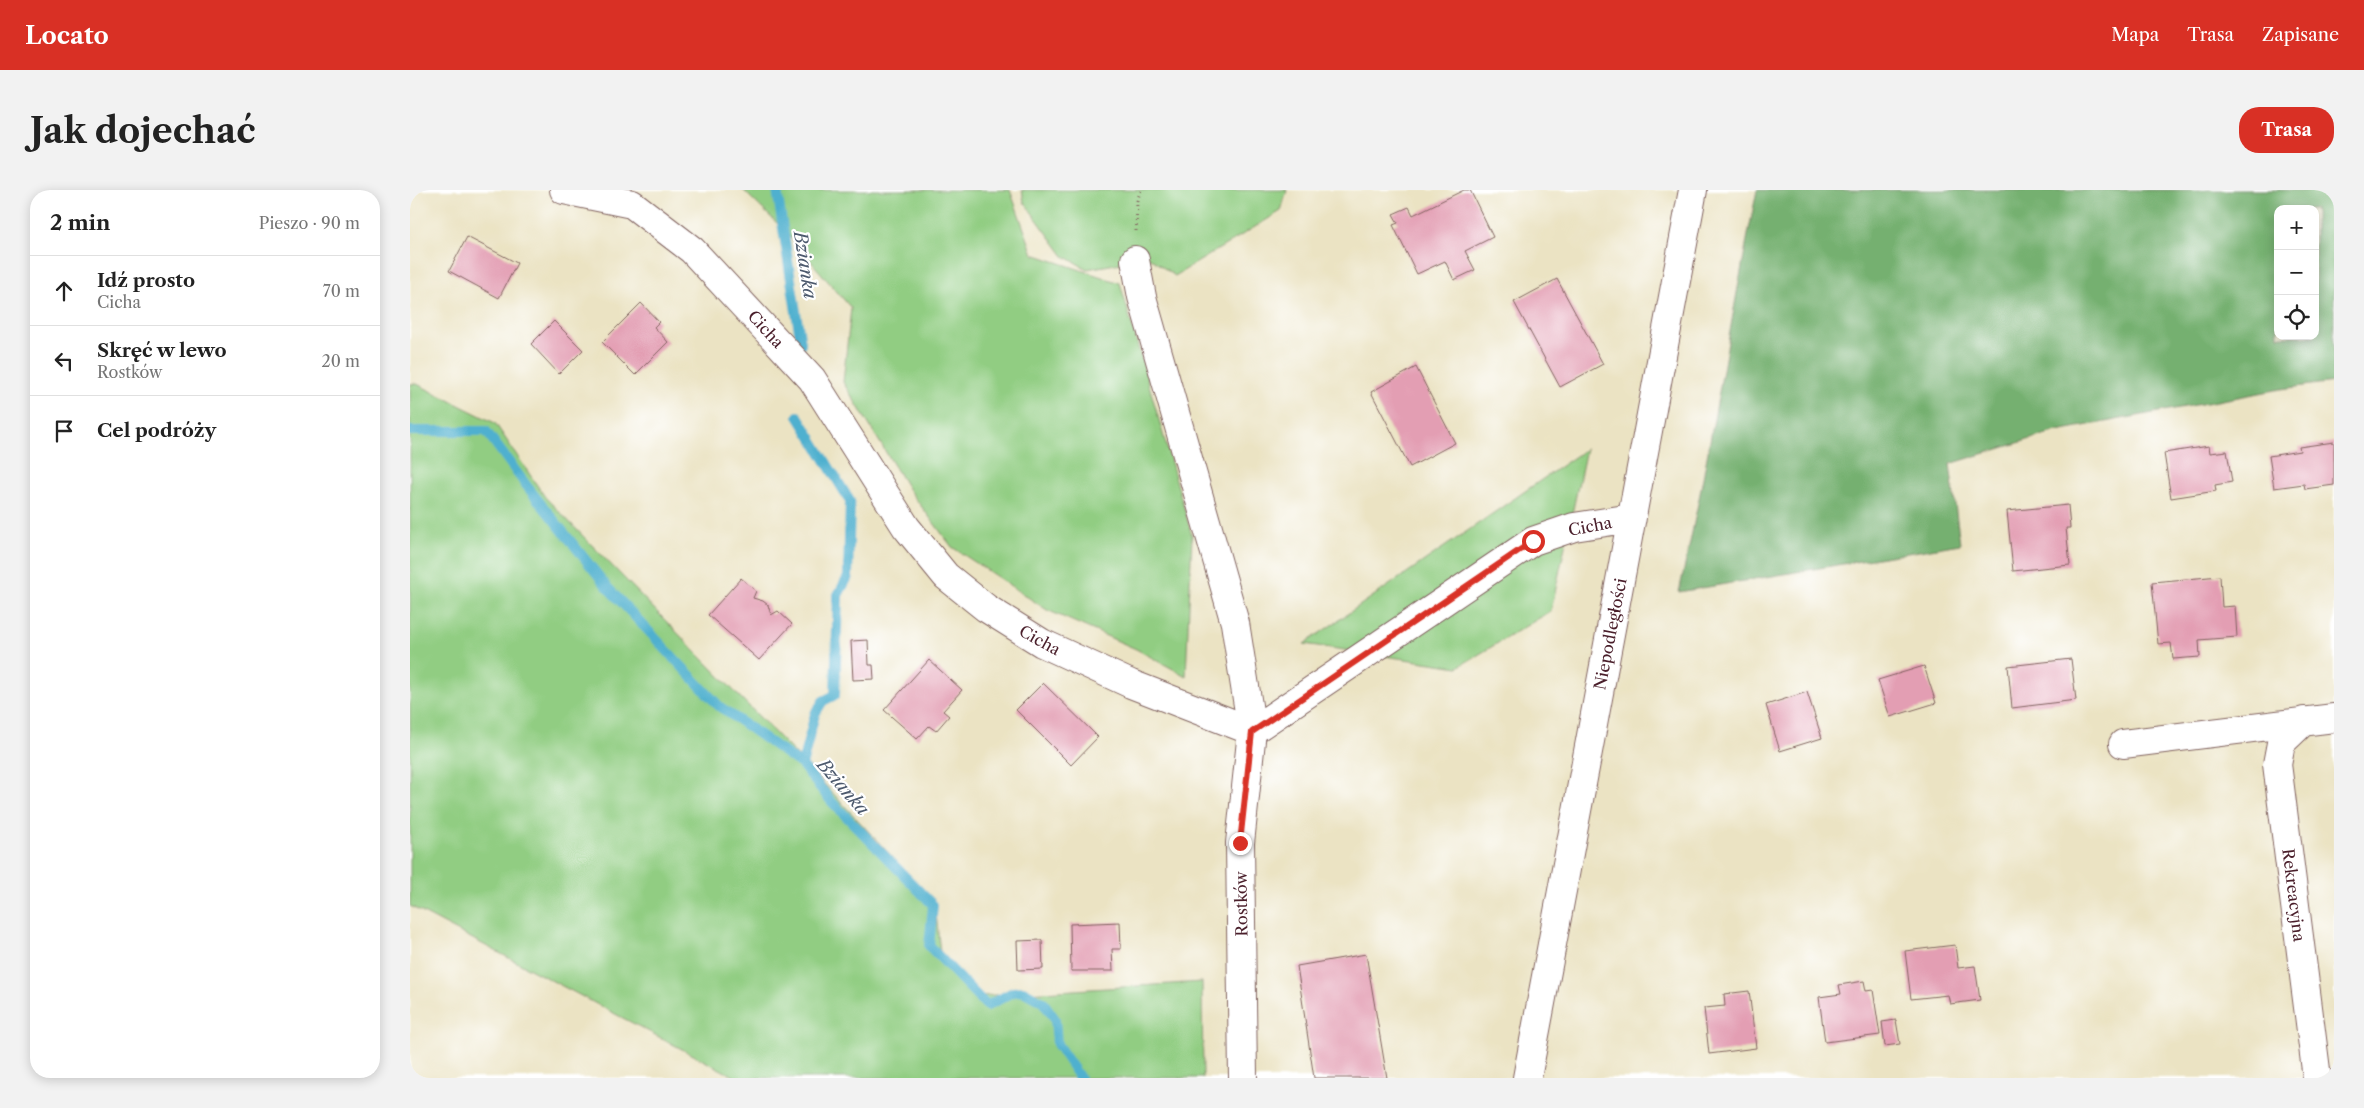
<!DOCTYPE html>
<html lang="pl">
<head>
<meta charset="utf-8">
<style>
	:root { --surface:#fff; --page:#f2f2f2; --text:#222; --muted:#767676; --line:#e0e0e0; --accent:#d93025 }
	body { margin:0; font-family:"Libre Caslon Text",serif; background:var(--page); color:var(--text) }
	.controls { position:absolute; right:15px; top:15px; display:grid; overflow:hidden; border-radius:10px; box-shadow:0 2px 12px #0003 }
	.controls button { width:45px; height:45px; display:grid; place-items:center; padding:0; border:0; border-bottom:1px solid var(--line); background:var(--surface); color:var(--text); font:25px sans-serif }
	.stop { position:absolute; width:15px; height:15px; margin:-11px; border:4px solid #d93025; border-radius:50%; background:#fff }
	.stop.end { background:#d93025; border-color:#fff; box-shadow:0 1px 5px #0008 }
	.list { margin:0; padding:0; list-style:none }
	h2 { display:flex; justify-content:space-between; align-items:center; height:65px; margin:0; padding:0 20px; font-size:21px }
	h2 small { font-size:16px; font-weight:400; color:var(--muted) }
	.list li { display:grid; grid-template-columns:32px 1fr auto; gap:15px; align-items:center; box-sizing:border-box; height:70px; padding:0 20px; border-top:1px solid var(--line) }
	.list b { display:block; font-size:19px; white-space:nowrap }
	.list p { margin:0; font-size:16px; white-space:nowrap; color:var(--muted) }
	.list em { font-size:16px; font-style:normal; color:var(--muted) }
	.icon { flex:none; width:28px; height:28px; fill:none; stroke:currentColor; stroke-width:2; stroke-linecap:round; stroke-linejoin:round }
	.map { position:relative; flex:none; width:1924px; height:888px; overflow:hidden; border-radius:20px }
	header { display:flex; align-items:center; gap:30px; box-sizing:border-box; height:70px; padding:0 25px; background:var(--accent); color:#fff }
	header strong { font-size:24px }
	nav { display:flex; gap:28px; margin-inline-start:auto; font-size:18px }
	.intro { display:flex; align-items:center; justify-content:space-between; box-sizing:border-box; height:120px; padding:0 30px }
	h1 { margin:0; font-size:35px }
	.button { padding:12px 22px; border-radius:20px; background:var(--accent); color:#fff; font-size:18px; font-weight:700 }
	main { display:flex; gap:30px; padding:0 30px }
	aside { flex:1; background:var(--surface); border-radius:20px; box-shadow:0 2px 12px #0003 }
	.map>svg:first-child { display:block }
	.green { fill:#91cd82; stroke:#6e7656 }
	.forest { fill:#74b070; stroke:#5f684e; fill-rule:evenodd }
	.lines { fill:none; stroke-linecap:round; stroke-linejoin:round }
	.stream { stroke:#50b0cf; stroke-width:10 }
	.building { fill:#e39eb3 }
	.minor-casing { stroke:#826460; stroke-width:30 }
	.path { stroke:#826460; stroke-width:3; stroke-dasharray:1 4; stroke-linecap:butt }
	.minor { stroke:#fff; stroke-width:28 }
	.route { stroke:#d93025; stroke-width:6 }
	.labels { text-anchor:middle; stroke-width:4.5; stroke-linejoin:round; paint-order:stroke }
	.street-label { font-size:16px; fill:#4a1f2b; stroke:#fff }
	.water-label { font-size:18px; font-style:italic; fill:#4c596d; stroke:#fff }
</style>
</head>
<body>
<header>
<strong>Locato</strong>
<nav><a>Mapa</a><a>Trasa</a><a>Zapisane</a></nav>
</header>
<div class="intro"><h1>Jak dojechać</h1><a class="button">Trasa</a></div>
<main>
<aside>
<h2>2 min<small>Pieszo · 90 m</small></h2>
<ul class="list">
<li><svg class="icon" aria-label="ahead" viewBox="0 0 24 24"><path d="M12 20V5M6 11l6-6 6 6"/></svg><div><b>Idź prosto</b><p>Cicha</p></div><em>70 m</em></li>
<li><svg class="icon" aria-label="left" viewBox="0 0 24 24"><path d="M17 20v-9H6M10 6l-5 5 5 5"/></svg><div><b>Skręć w lewo</b><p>Rostków</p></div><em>20 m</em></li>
<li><svg class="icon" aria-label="arrive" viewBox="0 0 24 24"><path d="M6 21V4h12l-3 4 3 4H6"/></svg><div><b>Cel podróży</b></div></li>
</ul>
</aside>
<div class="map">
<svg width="1924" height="888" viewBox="0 0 1924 888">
	<rect width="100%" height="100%" fill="#fff"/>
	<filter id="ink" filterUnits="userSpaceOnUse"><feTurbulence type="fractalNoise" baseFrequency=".02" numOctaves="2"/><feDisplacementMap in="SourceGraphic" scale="10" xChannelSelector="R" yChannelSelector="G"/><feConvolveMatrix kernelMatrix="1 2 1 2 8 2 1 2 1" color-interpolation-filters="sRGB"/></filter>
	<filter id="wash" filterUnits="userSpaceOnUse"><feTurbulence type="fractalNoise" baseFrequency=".0096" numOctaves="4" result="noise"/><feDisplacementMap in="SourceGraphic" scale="20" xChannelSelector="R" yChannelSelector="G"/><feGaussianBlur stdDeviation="1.12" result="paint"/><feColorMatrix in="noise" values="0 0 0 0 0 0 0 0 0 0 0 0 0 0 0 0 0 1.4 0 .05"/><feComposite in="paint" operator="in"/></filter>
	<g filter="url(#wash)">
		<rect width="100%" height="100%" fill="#ebe3c3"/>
		<path class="green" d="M333,0H600L623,64L710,93L782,346L776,486L726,459L637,420L542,357L499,300L433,192L441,118L373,39Z
			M612,0H877L871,21L765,86L740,68L677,79L654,66L614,12Z
			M0,194H7L85,233L135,307L407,586L525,713L530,763L569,806L792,792L793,888H327L0,716Z
			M1176,259L1141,421L1048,477L894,454Z"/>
		<path class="forest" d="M1347,0H1924V192L1871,199L1647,241L1540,274L1550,354L1269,402C1300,269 1319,134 1347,0ZM1868,19H1905V146H1868Z"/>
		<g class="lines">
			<path class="stream" d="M367,0L391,154
				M388,226L440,311L438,387L428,405L425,505L413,511L405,524L392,575L421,611L523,715L519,756L577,816L603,802L613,801L633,812L645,829L647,854L670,888
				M0,241H76L116,295L199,399L309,516L392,575"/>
		</g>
		<g id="blocks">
			<path class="building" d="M1054,0H1060L1083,47L1055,61L1065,80L1044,90L1035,71L1007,84L983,35L988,33L983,24L999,17L1003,25Z
				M57,47L107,73L89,108L39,81Z
				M1147,89L1193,174L1150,197L1104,112Z
				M231,113L249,132L244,137L258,152L225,185L192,152Z
				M144,131L173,160L149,184L121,154Z
				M1006,177L1045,253L1000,277L961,202Z
				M1924,252V295L1895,299L1894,294L1864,298L1859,266L1890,261L1889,257Z
				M1799,256L1800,263L1817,261L1822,292L1805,295L1806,301L1761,308L1754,263Z
				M1658,315L1660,338H1656L1660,375L1603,381L1597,321Z
				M1810,386L1812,417L1825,416L1827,447L1789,450L1790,467L1763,469L1761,453L1748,454L1742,392Z
				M331,388L346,401L343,408L353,411L358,415L361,425L368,421L382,434L349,470L298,425Z
				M458,450L459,475H463L464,489L443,490L441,451Z
				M1661,469L1666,510L1602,518L1598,476Z
				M519,470L552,500L533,521L539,526L526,541L519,536L507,549L474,520Z
				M1514,476L1526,513L1480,527L1468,490Z
				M633,493L688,547L661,575L606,520Z
				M1397,502L1412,548L1370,561L1356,515Z
				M710,732L711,759H702L703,781H661L660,734Z
				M632,750L633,779L608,780L607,751Z
				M1545,755L1548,778L1565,776L1570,810L1540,814L1538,805L1501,809L1495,761Z
				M956,764L977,888H904L887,776Z
				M1454,791L1456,801L1463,800L1470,845L1415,852L1409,807L1431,804L1429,795Z
				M1339,801L1346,858L1299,864L1294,818L1315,816L1314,804Z
				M1486,830L1490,854L1475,856L1472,832Z"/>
		</g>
	</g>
	<g filter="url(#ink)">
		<use href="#blocks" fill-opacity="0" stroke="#826460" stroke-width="1"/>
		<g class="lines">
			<defs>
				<path id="minor" d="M154,0L222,14L282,60L402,189L496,337L536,386L576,418L632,453L721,494L842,541
					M725,70L732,107L825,433L842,541L830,653L833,888
					M1894,531L1871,553L1867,574L1907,888
					M842,541L1123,351L1164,337L1222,328
					M1713,554L1924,528
					M1117,888L1283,0"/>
			</defs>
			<use href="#minor" class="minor-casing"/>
			<path class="path" d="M726,41L727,11L731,0"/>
			<use href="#minor" class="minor"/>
		</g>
	</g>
	<g class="lines" filter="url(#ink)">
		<path class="route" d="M830,653L842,542L1123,351"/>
	</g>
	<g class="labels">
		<g class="street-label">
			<text transform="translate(356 139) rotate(48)" y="6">Cicha</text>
			<text transform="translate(1180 336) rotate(-11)" y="6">Cicha</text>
			<text transform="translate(1200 444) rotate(-79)" y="6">Niepodległości</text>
			<text transform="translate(630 450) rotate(29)" y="6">Cicha</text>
			<text transform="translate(1884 705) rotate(83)" y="6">Rekreacyjna</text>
			<text transform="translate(831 714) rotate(-91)" y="6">Rostków</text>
		</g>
		<g class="water-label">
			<text transform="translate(395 75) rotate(81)" y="6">Bzianka</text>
			<text transform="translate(433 597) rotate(49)" y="6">Bzianka</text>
		</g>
	</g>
</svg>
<div class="controls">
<button>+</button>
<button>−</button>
<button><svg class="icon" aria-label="locate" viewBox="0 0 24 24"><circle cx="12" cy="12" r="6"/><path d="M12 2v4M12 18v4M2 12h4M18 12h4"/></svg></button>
</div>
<div class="stop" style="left:1123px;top:351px"></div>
<div class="stop end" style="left:830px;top:653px"></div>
</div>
</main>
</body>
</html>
